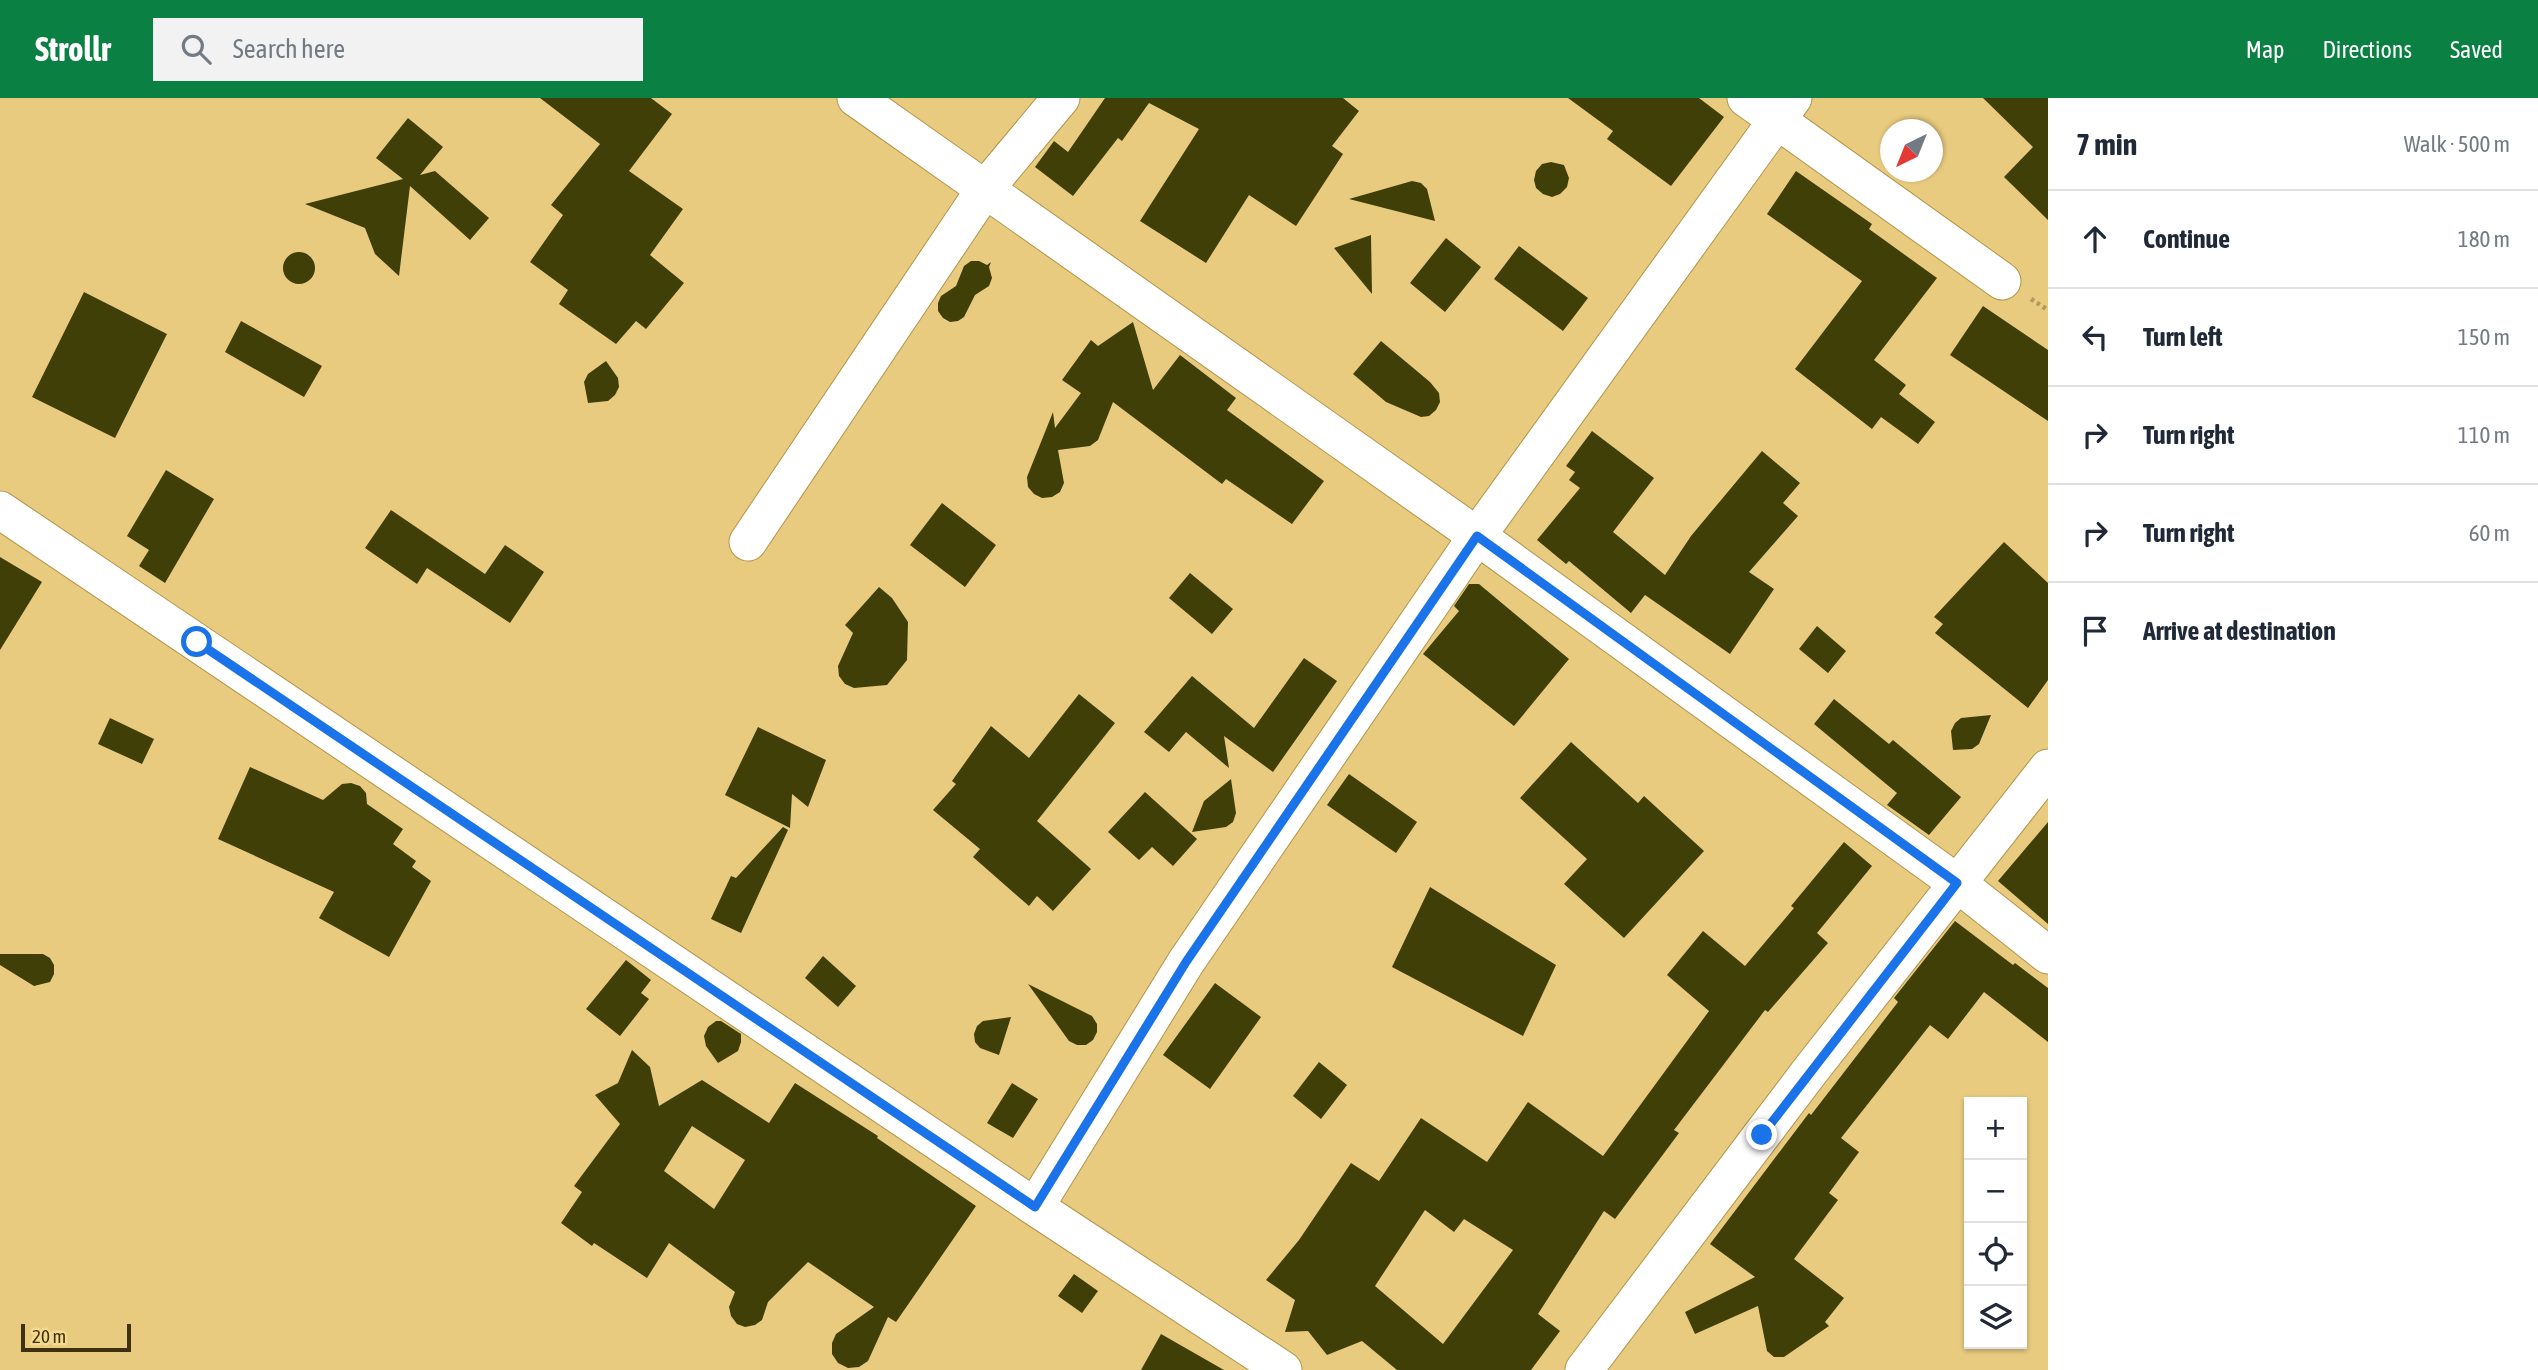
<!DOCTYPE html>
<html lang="en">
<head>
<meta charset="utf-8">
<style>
	:root { --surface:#fff; --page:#f2f2f3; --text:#1f2937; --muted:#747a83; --line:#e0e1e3; --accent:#0b8043 }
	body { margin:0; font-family:"Asap Condensed",sans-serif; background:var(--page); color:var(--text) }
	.controls { position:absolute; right:21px; bottom:21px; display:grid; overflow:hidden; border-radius:0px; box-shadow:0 2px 5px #0004 }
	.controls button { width:63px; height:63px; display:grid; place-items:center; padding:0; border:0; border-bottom:2px solid var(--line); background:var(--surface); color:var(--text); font:35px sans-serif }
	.compass { position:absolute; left:1880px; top:21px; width:63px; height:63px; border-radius:50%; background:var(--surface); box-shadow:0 2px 5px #0004; rotate:223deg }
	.scale { position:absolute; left:21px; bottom:18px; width:110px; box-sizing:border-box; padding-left:7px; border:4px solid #3d3111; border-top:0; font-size:19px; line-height:24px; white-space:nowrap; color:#3d3111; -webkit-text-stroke:5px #f6d98d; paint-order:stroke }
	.stop { position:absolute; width:21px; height:21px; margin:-16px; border:5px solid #1a73e8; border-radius:50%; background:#fff }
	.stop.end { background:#1a73e8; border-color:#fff; box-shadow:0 2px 7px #0008 }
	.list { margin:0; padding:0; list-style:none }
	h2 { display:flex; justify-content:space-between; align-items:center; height:91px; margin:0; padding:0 28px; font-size:30px }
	h2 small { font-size:23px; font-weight:400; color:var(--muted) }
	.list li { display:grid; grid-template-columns:46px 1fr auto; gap:21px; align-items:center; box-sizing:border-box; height:98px; padding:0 28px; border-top:2px solid var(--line) }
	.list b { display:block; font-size:26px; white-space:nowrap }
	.list em { font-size:23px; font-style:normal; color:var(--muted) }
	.icon { flex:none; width:38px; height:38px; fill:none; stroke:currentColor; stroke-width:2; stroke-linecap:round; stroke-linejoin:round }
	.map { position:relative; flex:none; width:2048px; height:1272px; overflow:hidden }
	header { display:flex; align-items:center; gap:42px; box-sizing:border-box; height:98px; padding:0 35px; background:var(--accent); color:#fff }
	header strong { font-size:33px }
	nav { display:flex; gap:38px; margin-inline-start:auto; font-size:24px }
	.search { width:490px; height:63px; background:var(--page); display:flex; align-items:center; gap:18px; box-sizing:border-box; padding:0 24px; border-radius:0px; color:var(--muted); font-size:26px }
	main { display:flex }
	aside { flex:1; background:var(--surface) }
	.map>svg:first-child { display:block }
	.building { fill:#403f08; fill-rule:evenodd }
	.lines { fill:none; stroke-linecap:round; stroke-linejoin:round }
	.minor-casing { stroke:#b1954a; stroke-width:39 }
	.path { stroke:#b39b5d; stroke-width:4.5; stroke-dasharray:3.5 3.5; stroke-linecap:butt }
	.minor { stroke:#fff; stroke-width:37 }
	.route { stroke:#1a73e8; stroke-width:9 }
</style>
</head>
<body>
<header>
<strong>Strollr</strong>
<div class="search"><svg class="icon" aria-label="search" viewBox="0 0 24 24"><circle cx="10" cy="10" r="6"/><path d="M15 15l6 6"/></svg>Search here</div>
<nav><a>Map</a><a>Directions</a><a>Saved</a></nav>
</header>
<main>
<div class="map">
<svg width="2048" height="1272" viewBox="0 0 2048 1272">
	<rect width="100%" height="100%" fill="#e9cb80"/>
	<path class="building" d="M540,0H651L672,16L629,73L683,111L650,157L684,185L646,231L636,223L616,246L559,206L568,192L530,164L563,117L551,107L600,46Z
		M1105,0H1343L1359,13L1332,48L1343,56L1296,128L1249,97L1206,165L1140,123L1199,31L1149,5L1122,43L1118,40L1073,98L1035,69L1054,43L1068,54Z
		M1568,0H1699L1724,19L1671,88L1607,41L1613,33Z
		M1983,0H2048V122L2004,79L2033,49Z
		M408,20L443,49L420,77L435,73L489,120L470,142L410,88L399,178L375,156L365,130L305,106L403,81L376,60Z
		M1551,64L1564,67L1569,80L1567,89L1560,96L1552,99L1543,96L1536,90L1534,82L1536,73L1542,66Z
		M1796,73L1872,126L1869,131L1937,180L1874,262L1906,287L1899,296L1935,324L1918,346L1881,319L1872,331L1795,271L1862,183L1767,116Z
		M1412,83L1421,85L1427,91L1435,123L1349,101Z
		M1371,137L1372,196L1334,150Z
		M1446,140L1481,169L1445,214L1410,185Z
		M1519,148L1588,200L1563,233L1494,181Z
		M283 170a16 16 0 1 1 32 0a16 16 0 1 1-32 0Z
		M971,163H979L987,167L991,164L989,169L992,180L989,188L975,197L964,219L958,223L950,224L943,220L938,213V205L941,198L956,188L964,168Z
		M84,194L167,236L115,340L32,299Z
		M1983,208L2048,252V323L1950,257Z
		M241,223L322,268L304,299L225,254Z
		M1133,224L1153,292L1180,257L1236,300L1227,312L1324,383L1292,426L1226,381L1222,386L1113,304L1098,342L1090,348L1058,352L1064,385L1060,394L1052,399L1042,400L1034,396L1028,389L1027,379L1053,314L1055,330L1081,295L1062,282L1091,242L1098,248Z
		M1381,243L1430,284L1439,295L1440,304L1436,312L1429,318L1421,319L1386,304L1353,276Z
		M606,263L618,280L619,289L615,297L608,303L588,305L584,284L588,276Z
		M1592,333L1654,380L1613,434L1665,477L1691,438L1762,353L1800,385L1783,405L1798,418L1749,474L1774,491L1730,556L1645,497L1631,515L1569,463L1566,466L1537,442L1580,390L1569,382L1575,374L1566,368Z
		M166,372L214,401L165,485L139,468L149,452L127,438Z
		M942,405L996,447L965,489L910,447Z
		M391,412L485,476L505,447L544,474L510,525L427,470L417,486L365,450Z
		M2004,444L2048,485V582L2028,610L1935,535L1943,526L1934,519Z
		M0,459L42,484L0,552Z
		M1190,475L1233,511L1212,536L1169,500Z
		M1469,486H1479L1569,561L1514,628L1423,556L1459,513L1454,508Z
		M879,489L892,500L908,524L907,562L887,587L854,590L845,586L839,578L838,568L853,535L845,527Z
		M1817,528L1846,553L1828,575L1799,551Z
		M1304,560L1337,583L1273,674L1224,638L1229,670L1186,634L1169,654L1144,634L1192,578L1254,630Z
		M1079,596L1115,625L1037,723L1091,771L1053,813L1037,798L1029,808L973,759L980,751L933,712L956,686L952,683L991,628L1029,660Z
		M1834,601L1889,646L1893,642L1961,699L1929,737L1887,707L1897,695L1814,626Z
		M1991,617L1979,646L1972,651L1953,652L1951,633L1955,625L1961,620Z
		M110,620L154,641L142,666L98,646Z
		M758,629L826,662L808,709L792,696L790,730L725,697Z
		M1571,644L1638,705L1644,698L1704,753L1624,840L1564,786L1587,761L1520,700Z
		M250,669L323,702L342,686L351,685L360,688L366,695L367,706L403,731L393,746L416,763L412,769L431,783L389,859L319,820L334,794L218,741Z
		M1349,676L1417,724L1396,755L1327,707Z
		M1231,681L1236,715L1233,724L1226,729L1192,734L1204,703Z
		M1145,694L1197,741L1173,768L1152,749L1139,762L1108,734Z
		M2048,724V826L1998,783Z
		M783,729L788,732L741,835L711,821L731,778L736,780Z
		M1844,744L1872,768L1817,835L1828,845L1768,914L1765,912L1674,1032L1679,1035L1615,1121L1604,1113L1538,1216L1560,1233L1531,1272H1397L1362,1243L1327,1257L1308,1233L1285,1234L1295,1202L1266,1182L1299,1142L1351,1065L1379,1083L1421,1020L1487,1064L1528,1004L1603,1058L1709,913L1667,877L1703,833L1745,868L1794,810L1791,808ZM1425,1112L1454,1134L1464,1121L1513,1152L1443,1246L1375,1188Z
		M1430,789L1556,867L1523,938L1392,869Z
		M1955,823L2013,867L2015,865L2048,890V944L1984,894L1948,941L1930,927L1841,1040L1859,1054L1829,1095L1838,1102L1794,1161L1844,1200L1825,1224L1829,1228L1784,1259H1774L1767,1253L1758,1208L1695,1236L1685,1214L1755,1179L1710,1146L1809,1015L1811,1017L1865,947L1898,904L1894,900Z
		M0,856H43L50,860L54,867V876L50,884L34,888L0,867Z
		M823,858L856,888L838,909L805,880Z
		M626,862L651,882L641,895L649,901L620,938L586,911Z
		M1215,885L1261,919L1210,991L1163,957Z
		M1028,886L1092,918L1097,926V934L1093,942L1086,947H1077L1069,943Z
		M1011,919L999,957L980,950L975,944L974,936L977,928L983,923Z
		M716,923H721L741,936V944L738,953L718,965L706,948L704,938L708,929Z
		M632,952L650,969L659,1008L702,982L769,1025L795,985L878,1038L877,1040L976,1108L896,1224L888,1219L868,1263L859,1269L848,1270L838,1265L832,1256V1245L836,1236L874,1209L808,1164L768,1204L762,1222L755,1227L745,1229L737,1226L731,1218L729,1209L735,1194L669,1145L647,1180L594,1145L592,1148L561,1125L582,1094L574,1088L620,1026L595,997L618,985ZM692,1028L745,1062L714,1111L664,1073Z
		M1319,964L1347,987L1321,1021L1293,998Z
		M1012,985L1038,1001L1013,1040L987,1025Z
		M1074,1176L1098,1193L1082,1215L1058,1198Z
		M1161,1236L1224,1272H1141Z"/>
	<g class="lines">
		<defs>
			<path id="minor" d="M856,0L1477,438L1957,785L2048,857
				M1746,0L2002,183
				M0,412L1035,1109L1283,1272
				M748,444L985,91L1061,0
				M1035,1109L1186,864L1477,438L1793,0
				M1584,1272L1810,973L2048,670"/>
		</defs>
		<use href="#minor" class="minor-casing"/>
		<path class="path" d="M2031,201L2048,212"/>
		<use href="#minor" class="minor"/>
	</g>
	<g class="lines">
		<path class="route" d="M197,544L1035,1109L1186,864L1477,438L1957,785L1762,1037"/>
	</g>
</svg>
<div class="controls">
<button>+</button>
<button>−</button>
<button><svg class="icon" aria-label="locate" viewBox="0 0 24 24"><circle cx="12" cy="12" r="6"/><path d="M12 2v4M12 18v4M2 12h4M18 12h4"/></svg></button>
<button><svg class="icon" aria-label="layers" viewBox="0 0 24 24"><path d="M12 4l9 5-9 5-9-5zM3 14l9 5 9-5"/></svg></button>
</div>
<svg class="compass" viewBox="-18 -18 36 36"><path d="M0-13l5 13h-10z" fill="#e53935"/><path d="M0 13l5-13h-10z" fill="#747a83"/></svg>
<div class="scale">20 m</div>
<div class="stop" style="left:197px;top:544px"></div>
<div class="stop end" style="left:1762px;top:1037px"></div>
</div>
<aside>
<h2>7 min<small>Walk · 500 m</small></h2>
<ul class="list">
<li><svg class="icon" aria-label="ahead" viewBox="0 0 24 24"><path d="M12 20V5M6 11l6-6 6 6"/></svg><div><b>Continue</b></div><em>180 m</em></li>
<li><svg class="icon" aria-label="left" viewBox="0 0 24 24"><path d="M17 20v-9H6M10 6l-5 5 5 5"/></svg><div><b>Turn left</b></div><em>150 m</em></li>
<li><svg class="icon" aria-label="right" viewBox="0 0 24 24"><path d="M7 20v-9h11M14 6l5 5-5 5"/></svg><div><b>Turn right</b></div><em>110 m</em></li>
<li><svg class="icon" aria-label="right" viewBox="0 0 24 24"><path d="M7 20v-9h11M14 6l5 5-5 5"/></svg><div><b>Turn right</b></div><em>60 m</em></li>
<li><svg class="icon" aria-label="arrive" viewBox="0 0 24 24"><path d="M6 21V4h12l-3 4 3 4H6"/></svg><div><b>Arrive at destination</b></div></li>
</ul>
</aside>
</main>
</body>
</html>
